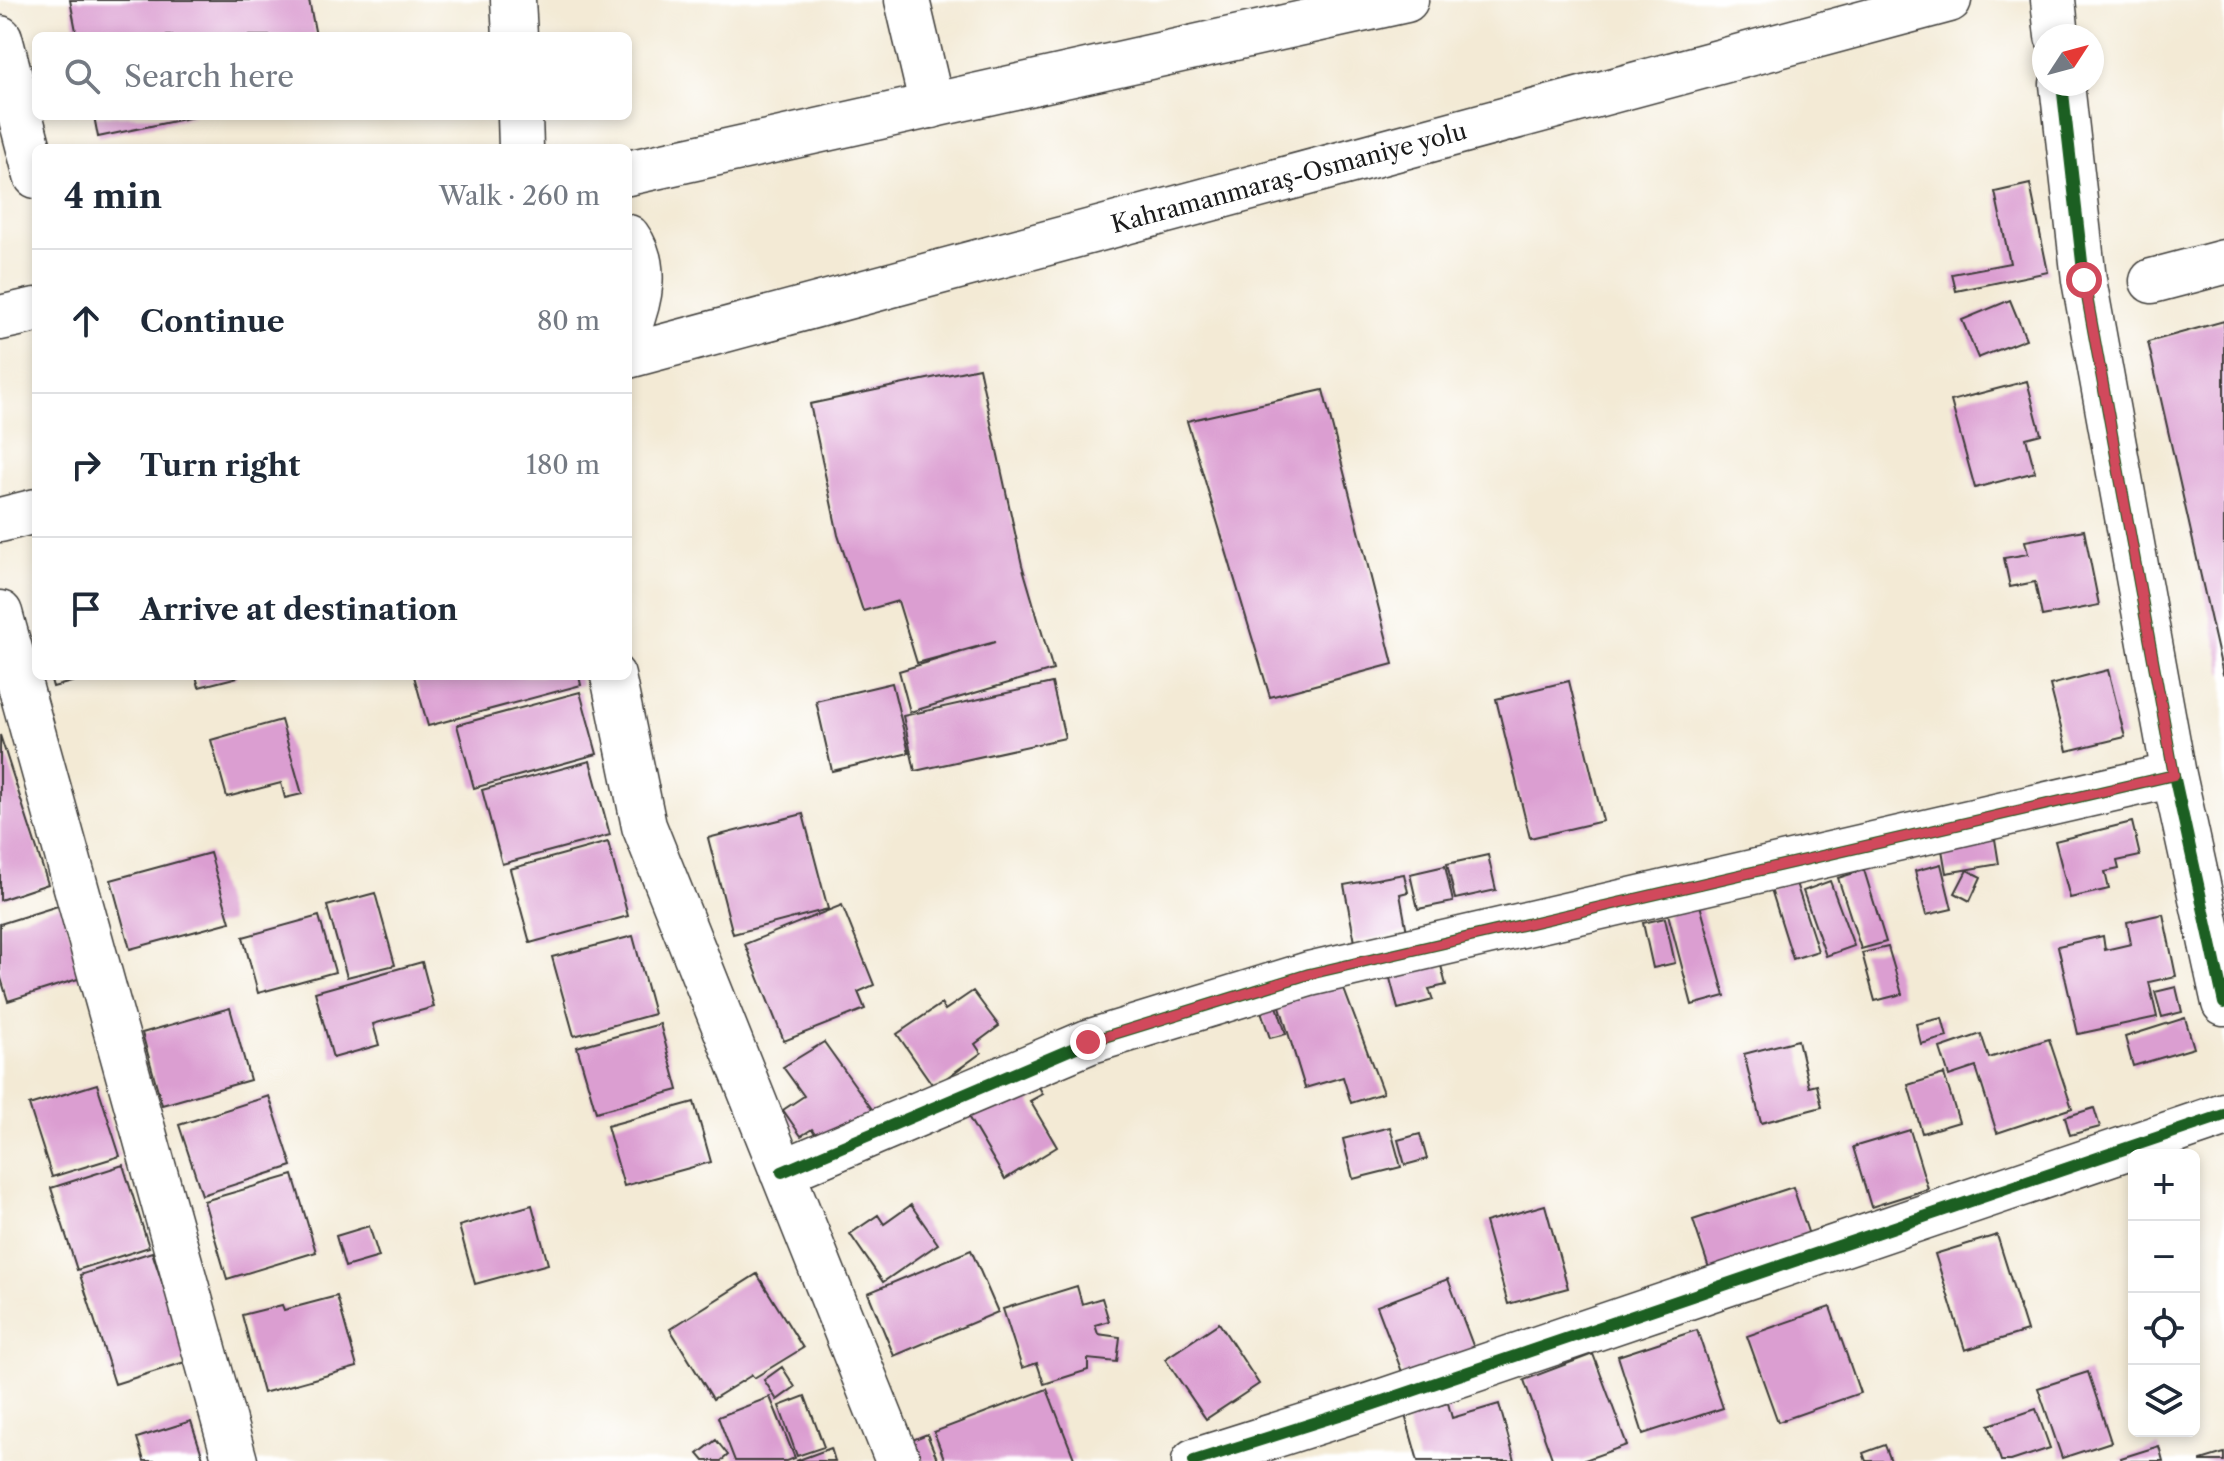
<!DOCTYPE html>
<html lang="en">
<head>
<meta charset="utf-8">
<style>
	:root { --surface:#fff; --page:#f6f6f7; --text:#1f2937; --muted:#747a83; --line:#e0e1e3 }
	body { margin:0; font-family:"Libre Caslon Text",serif; background:var(--page); color:var(--text) }
	.controls { position:absolute; right:24px; bottom:24px; display:grid; overflow:hidden; border-radius:12px; box-shadow:0 4px 12px #0003 }
	.controls button { width:72px; height:72px; display:grid; place-items:center; padding:0; border:0; border-bottom:2px solid var(--line); background:var(--surface); color:var(--text); font:40px sans-serif }
	.compass { position:absolute; left:2032px; top:24px; width:72px; height:72px; border-radius:50%; background:var(--surface); box-shadow:0 4px 12px #0003; rotate:54deg }
	.stop { position:absolute; width:24px; height:24px; margin:-18px; border:6px solid #d1495b; border-radius:50%; background:#fff }
	.stop.end { background:#d1495b; border-color:#fff; box-shadow:0 2px 8px #0008 }
	.list { margin:0; padding:0; list-style:none }
	h2 { display:flex; justify-content:space-between; align-items:center; height:104px; margin:0; padding:0 32px; font-size:34px }
	h2 small { font-size:26px; font-weight:400; color:var(--muted) }
	.list li { display:grid; grid-template-columns:52px 1fr auto; gap:24px; align-items:center; box-sizing:border-box; height:144px; padding:0 32px; border-top:2px solid var(--line) }
	.list b { display:block; font-size:30px; white-space:nowrap }
	.list em { font-size:26px; font-style:normal; color:var(--muted) }
	.icon { flex:none; width:44px; height:44px; fill:none; stroke:currentColor; stroke-width:2; stroke-linecap:round; stroke-linejoin:round }
	.map { position:relative; flex:none; width:2224px; height:1461px; overflow:hidden }
	.search { position:absolute; background:var(--surface); box-shadow:0 4px 12px #0003; left:32px; top:32px; width:600px; height:88px; display:flex; align-items:center; gap:20px; box-sizing:border-box; padding:0 28px; border-radius:12px; color:var(--muted); font-size:30px }
	.panel { position:absolute; background:var(--surface); box-shadow:0 4px 12px #0003; left:32px; top:144px; width:600px; height:536px; border-radius:12px }
	.map>svg:first-child { display:block }
	.building { fill:#db9ed1 }
	.lines { fill:none; stroke-linecap:round; stroke-linejoin:round }
	.minor-casing { stroke:#3c3b38; stroke-width:47 }
	.highway-casing { stroke:#3c3b38; stroke-width:47 }
	.minor { stroke:#fff; stroke-width:44 }
	.highway { stroke:#fff; stroke-width:44 }
	.cycleway-casing { stroke:#fff; stroke-width:17 }
	.cycleway { stroke:#1b5e20; stroke-width:12 }
	.route { stroke:#d1495b; stroke-width:10 }
	.labels { text-anchor:middle; stroke-width:7; stroke-linejoin:round; paint-order:stroke }
	.street-label { font-size:24px; fill:#1c1c1c; stroke:#fff }
</style>
</head>
<body>
<div class="map">
<svg width="2224" height="1461" viewBox="0 0 2224 1461">
	<rect width="100%" height="100%" fill="#fff"/>
	<filter id="ink" filterUnits="userSpaceOnUse"><feTurbulence type="fractalNoise" baseFrequency=".0125" numOctaves="2"/><feDisplacementMap in="SourceGraphic" scale="16" xChannelSelector="R" yChannelSelector="G"/><feConvolveMatrix kernelMatrix="1 2 1 2 8 2 1 2 1" color-interpolation-filters="sRGB"/></filter>
	<filter id="wash" filterUnits="userSpaceOnUse"><feTurbulence type="fractalNoise" baseFrequency=".006" numOctaves="4" result="noise"/><feDisplacementMap in="SourceGraphic" scale="32" xChannelSelector="R" yChannelSelector="G"/><feGaussianBlur stdDeviation="1.8" result="paint"/><feColorMatrix in="noise" values="0 0 0 0 0 0 0 0 0 0 0 0 0 0 0 0 0 1.4 0 .05"/><feComposite in="paint" operator="in"/></filter>
	<g filter="url(#wash)">
		<rect width="100%" height="100%" fill="#f3ead5"/>
		<g id="blocks">
			<path class="building" d="M70,0H309L316,36H77Z
				M94,116H194V117L98,137Z
				M2030,184L2048,272L1956,291L1952,274L2010,263L1995,192Z
				M2010,300L2026,339L1978,358L1962,320Z
				M2224,321V673L2223,674L2148,342Z
				M979,368L1022,565L1053,670L910,712L899,671L995,642L917,663L898,601L863,611L838,535L810,404Z
				M2027,381L2041,434L2026,438L2035,472L1975,488L1951,401Z
				M1323,390L1393,664L1270,697L1187,421Z
				M2084,530L2099,605L2042,616L2035,582L2010,587L2004,558L2028,554L2025,541Z
				M2108,670L2125,737L2067,751L2050,685Z
				M50,676H90V677L53,687Z
				M196,676H238V677L199,687Z
				M414,676H579L581,685L428,726Z
				M1569,681L1603,821L1530,838L1496,699Z
				M892,683L909,753L832,771L816,701Z
				M1052,683L1065,738L915,771L903,716Z
				M580,692L597,754L474,788L457,725Z
				M281,720L302,794L285,798L281,783L227,797L211,740Z
				M0,735L48,884L0,900Z
				M590,761L610,835L502,864L482,790Z
				M803,814L828,909L733,934L708,838Z
				M2132,822L2140,856L2117,861L2119,869L2105,872L2109,889L2070,898L2055,841Z
				M1940,838L1995,839L1999,864L1946,873Z
				M608,842L628,916L530,943L510,869Z
				M210,853L230,922L130,949L111,880Z
				M1488,855L1496,890L1455,899L1447,864Z
				M1941,864L1952,909L1926,915L1915,871Z
				M1445,866L1453,902L1418,909L1410,874Z
				M1864,870L1886,942L1861,949L1838,878Z
				M1967,870L1981,877L1970,901L1955,893Z
				M1404,874L1408,892L1400,894L1407,932L1355,942L1344,885Z
				M1795,880L1818,951L1793,959L1771,889Z
				M1830,881L1854,946L1826,956L1803,891Z
				M375,893L395,965L347,977L327,906Z
				M61,905L84,977L8,1001L0,975V924Z
				M842,905L874,985L858,992L865,1009L784,1041L745,944Z
				M1700,905L1725,996L1692,1005L1668,914Z
				M2163,914L2176,976L2149,982L2157,1017L2078,1034L2058,946L2103,936L2105,950L2131,944L2127,922Z
				M319,916L335,972L258,993L243,937Z
				M1665,918L1675,963L1653,968L1643,923Z
				M633,936L654,1014L574,1036L552,957Z
				M1888,947L1902,994L1875,1001L1862,953Z
				M1437,950L1446,985L1429,989L1433,1000L1398,1009L1386,963Z
				M422,962L434,1007L373,1024L379,1045L333,1058L315,992Z
				M1342,984L1383,1093L1351,1103L1343,1077L1305,1088L1279,1003Z
				M2176,987L2182,1012L2162,1017L2155,992Z
				M973,991L999,1026L975,1044L981,1053L934,1087L897,1034L941,1004L945,1010Z
				M1277,1006L1286,1034L1270,1038L1261,1011Z
				M230,1008L250,1080L162,1105L142,1033Z
				M1942,1018L1947,1037L1921,1044L1916,1024Z
				M2185,1018L2194,1048L2133,1066L2125,1037Z
				M660,1024L678,1090L596,1112L577,1047Z
				M1981,1034L1989,1058L2049,1039L2072,1108L1997,1133L1976,1067L1949,1076L1940,1048Z
				M1798,1040L1809,1087L1817,1085L1822,1107L1761,1123L1744,1054Z
				M824,1042L882,1123L825,1148L812,1129L801,1136L783,1110L804,1096L783,1067Z
				M1031,1073L1043,1094L1030,1101L1057,1147L1005,1179L966,1113Z
				M1944,1074L1959,1122L1922,1133L1908,1085Z
				M97,1084L120,1156L52,1177L29,1105Z
				M269,1096L292,1166L202,1195L179,1125Z
				M694,1102L711,1162L624,1186L607,1126Z
				M2094,1108L2100,1127L2070,1135L2065,1117Z
				M1390,1127L1401,1167L1353,1179L1343,1139Z
				M1910,1130L1928,1189L1871,1207L1853,1147Z
				M1420,1134L1427,1159L1405,1165L1398,1140Z
				M123,1165L149,1247L77,1270L51,1188Z
				M293,1175L316,1252L227,1279L204,1201Z
				M1793,1187L1811,1241L1711,1274L1693,1220Z
				M532,1205L548,1264L475,1284L459,1226Z
				M911,1205L938,1244L883,1282L850,1234L878,1215L884,1224Z
				M1545,1205L1568,1288L1508,1304L1485,1222Z
				M369,1226L379,1257L345,1267L336,1236Z
				M1997,1235L2027,1331L1965,1350L1935,1254Z
				M971,1250L998,1312L894,1356L868,1293Z
				M152,1252L188,1361L115,1384L80,1275Z
				M757,1274L803,1348L754,1378L752,1375L713,1399L670,1329Z
				M1448,1279L1478,1359L1407,1385L1377,1306Z
				M1077,1286L1082,1304L1102,1298L1109,1321L1095,1325L1098,1334L1120,1337L1117,1362L1088,1359V1370L1044,1384L1037,1363L1022,1368L1003,1309Z
				M337,1296L357,1367L263,1393L242,1315L282,1305L284,1310Z
				M1830,1307L1860,1393L1778,1422L1747,1336Z
				M1219,1323L1259,1384L1206,1419L1165,1359Z
				M1697,1330L1723,1408L1643,1434L1618,1356Z
				M1593,1354L1627,1445L1582,1461H1553L1524,1380Z
				M782,1367L795,1387L777,1400L764,1380Z
				M2088,1372L2111,1442L2062,1458L2038,1388Z
				M1047,1389L1075,1461H945L934,1432Z
				M805,1396L824,1447L797,1456L779,1406Z
				M770,1397L795,1458L787,1461H735L718,1417Z
				M1448,1403L1452,1418L1499,1404L1515,1461H1418L1405,1415Z
				M2036,1409L2050,1448L2011,1461H2001L1989,1425Z
				M191,1421L204,1461H144L137,1438Z
				M927,1434L938,1461H913L905,1443Z
				M716,1440L728,1455L721,1461H704L698,1454Z
				M1885,1445L1891,1461H1866L1863,1453Z
				M2159,1446L2163,1461H2122L2121,1458Z
				M831,1448L835,1461H796Z
				M2224,1453V1461H2201V1460Z"/>
		</g>
	</g>
	<g filter="url(#ink)">
		<use href="#blocks" fill-opacity="0" stroke="#3c3b38" stroke-width="2"/>
		<g class="lines">
			<defs>
				<path id="minor" d="M513,0L515,36
					M907,0L932,106
					M2053,0L2057,36
					M0,38L36,176
					M2062,84L2084,280L2174,775L2224,1003
					M520,116L521,148
					M2152,281L2224,262
					M0,613L235,1461
					M613,676L644,826L898,1461
					M782,1172L1088,1042L1309,974L2174,775
					M1194,1461L1371,1405L2224,1115"/>
				<path id="highway" d="M628,173L1406,0
					M628,237C649,265 640,301 628,331
					M0,318L36,310
					M628,356L1949,0
					M0,520L36,511"/>
			</defs>
			<use href="#minor" class="minor-casing"/>
			<use href="#highway" class="highway-casing"/>
			<use href="#minor" class="minor"/>
			<use href="#highway" class="highway"/>
			<defs>
				<path id="cycleway" d="M2062,84L2084,280L2174,775L2224,1003
					M782,1172L1088,1042L1309,974L2174,775
					M1194,1461L1371,1405L2224,1115"/>
			</defs>
			<use href="#cycleway" class="cycleway-casing"/>
			<use href="#cycleway" class="cycleway"/>
		</g>
	</g>
	<g class="lines" filter="url(#ink)">
		<path class="route" d="M1088,1042L1309,974L2174,775L2084,280"/>
	</g>
	<g class="labels">
		<g class="street-label">
			<text transform="translate(1289 178) rotate(-15)" y="8">Kahramanmaraş-Osmaniye yolu</text>
		</g>
	</g>
</svg>
<div class="controls">
<button>+</button>
<button>−</button>
<button><svg class="icon" aria-label="locate" viewBox="0 0 24 24"><circle cx="12" cy="12" r="6"/><path d="M12 2v4M12 18v4M2 12h4M18 12h4"/></svg></button>
<button><svg class="icon" aria-label="layers" viewBox="0 0 24 24"><path d="M12 4l9 5-9 5-9-5zM3 14l9 5 9-5"/></svg></button>
</div>
<svg class="compass" viewBox="-18 -18 36 36"><path d="M0-13l5 13h-10z" fill="#e53935"/><path d="M0 13l5-13h-10z" fill="#747a83"/></svg>
<div class="stop" style="left:2084px;top:280px"></div>
<div class="stop end" style="left:1088px;top:1042px"></div>
<div class="search"><svg class="icon" aria-label="search" viewBox="0 0 24 24"><circle cx="10" cy="10" r="6"/><path d="M15 15l6 6"/></svg>Search here</div>
<section class="panel">
<h2>4 min<small>Walk · 260 m</small></h2>
<ul class="list">
<li><svg class="icon" aria-label="ahead" viewBox="0 0 24 24"><path d="M12 20V5M6 11l6-6 6 6"/></svg><div><b>Continue</b></div><em>80 m</em></li>
<li><svg class="icon" aria-label="right" viewBox="0 0 24 24"><path d="M7 20v-9h11M14 6l5 5-5 5"/></svg><div><b>Turn right</b></div><em>180 m</em></li>
<li><svg class="icon" aria-label="arrive" viewBox="0 0 24 24"><path d="M6 21V4h12l-3 4 3 4H6"/></svg><div><b>Arrive at destination</b></div></li>
</ul>
</section>
</div>
</body>
</html>
